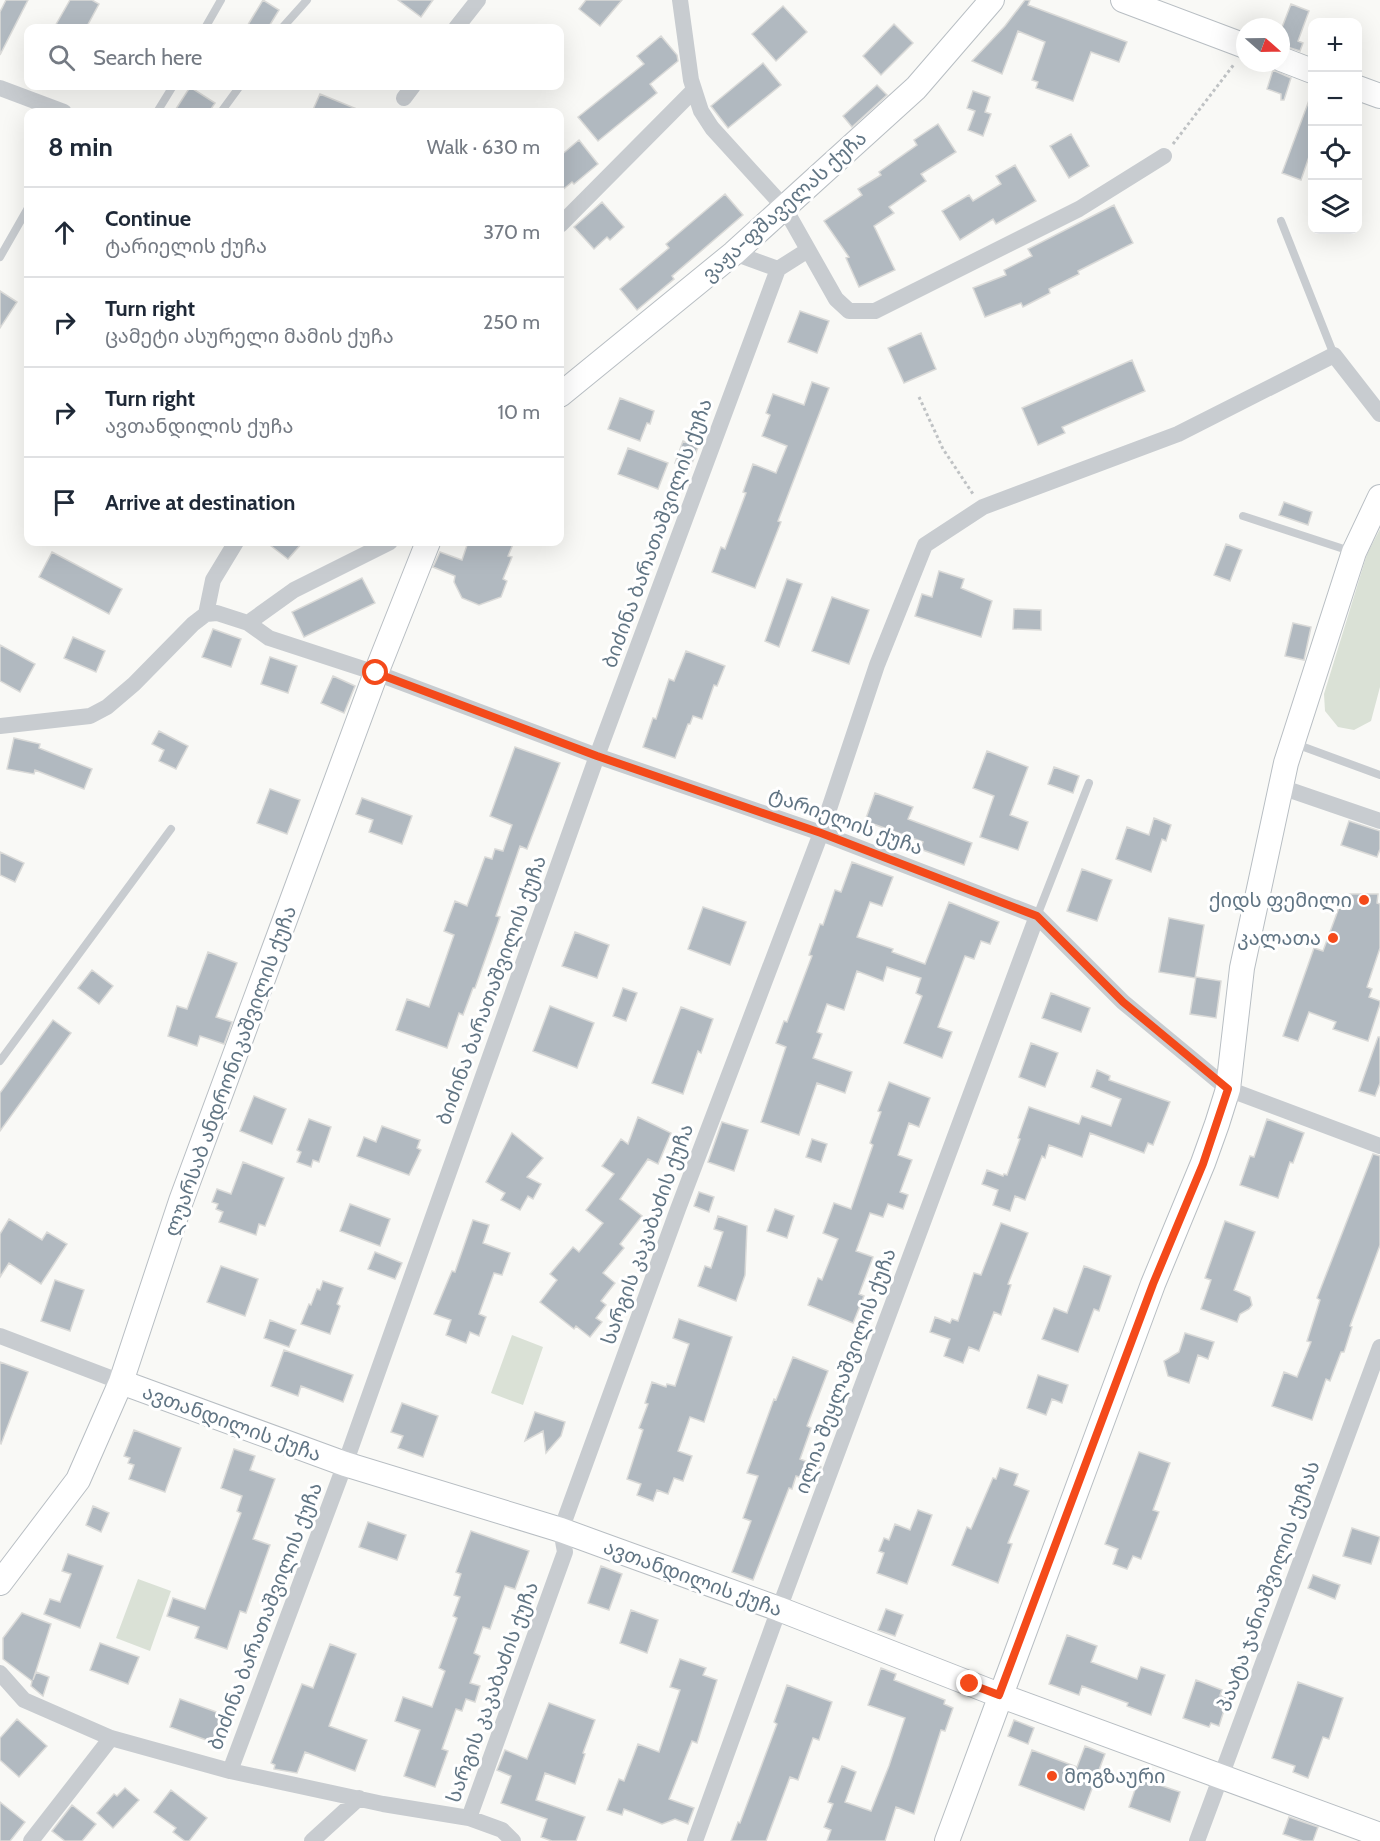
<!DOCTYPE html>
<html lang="en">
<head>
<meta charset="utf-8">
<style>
	:root { --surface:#fff; --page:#f6f6f7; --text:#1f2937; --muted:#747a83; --line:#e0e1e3 }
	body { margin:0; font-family:Cabin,"Noto Sans Georgian",sans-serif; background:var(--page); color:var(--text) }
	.controls { position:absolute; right:18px; top:18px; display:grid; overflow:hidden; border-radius:12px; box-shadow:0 6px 24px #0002 }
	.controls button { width:54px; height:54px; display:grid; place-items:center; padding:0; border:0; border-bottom:2px solid var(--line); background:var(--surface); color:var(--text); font:30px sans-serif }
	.compass { position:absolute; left:1236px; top:18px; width:54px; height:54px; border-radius:50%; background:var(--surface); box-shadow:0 6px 24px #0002; rotate:110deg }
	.stop { position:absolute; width:18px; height:18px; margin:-14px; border:4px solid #f44a1a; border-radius:50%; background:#fff }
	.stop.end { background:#f44a1a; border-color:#fff; box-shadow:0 2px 6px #0008 }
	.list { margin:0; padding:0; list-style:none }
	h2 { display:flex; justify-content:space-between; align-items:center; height:78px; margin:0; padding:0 24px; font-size:26px }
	h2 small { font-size:20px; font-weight:400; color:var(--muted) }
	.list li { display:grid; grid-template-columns:39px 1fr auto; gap:18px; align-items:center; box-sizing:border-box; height:90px; padding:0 24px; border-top:2px solid var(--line) }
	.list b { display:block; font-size:22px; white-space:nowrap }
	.list p { margin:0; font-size:20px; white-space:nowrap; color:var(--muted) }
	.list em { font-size:20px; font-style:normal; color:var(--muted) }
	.icon { flex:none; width:33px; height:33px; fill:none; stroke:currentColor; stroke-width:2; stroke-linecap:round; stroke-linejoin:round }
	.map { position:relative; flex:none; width:1380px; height:1841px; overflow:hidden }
	.search { position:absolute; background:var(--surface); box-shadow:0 6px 24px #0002; left:24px; top:24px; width:540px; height:66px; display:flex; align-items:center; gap:15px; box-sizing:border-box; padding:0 21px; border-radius:12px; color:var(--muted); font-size:22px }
	.panel { position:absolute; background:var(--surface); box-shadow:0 6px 24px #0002; left:24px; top:108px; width:540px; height:438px; border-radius:12px }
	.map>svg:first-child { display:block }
	.green { fill:#dae1d6 }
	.building { fill:#b1b9c0; stroke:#dadad8; stroke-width:1.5 }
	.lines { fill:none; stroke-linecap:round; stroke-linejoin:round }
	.secondary-casing { stroke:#b8bec3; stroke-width:26 }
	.path { stroke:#bfc2c4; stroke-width:3; stroke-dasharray:3 3; stroke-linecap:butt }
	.lane { stroke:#c8ccd0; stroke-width:8 }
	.street { stroke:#c8ccd0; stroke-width:16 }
	.secondary { stroke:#fff; stroke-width:24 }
	.route { stroke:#f44a1a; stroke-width:8 }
	.poi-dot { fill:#f44a1a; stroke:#fff; stroke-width:2 }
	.labels { text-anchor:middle; stroke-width:6; stroke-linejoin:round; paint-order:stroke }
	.street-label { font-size:20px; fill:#617584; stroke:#fff }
	.poi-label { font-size:20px; fill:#617584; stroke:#fff; text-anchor:end }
</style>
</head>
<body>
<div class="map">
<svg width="1380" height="1841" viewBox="0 0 1380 1841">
	<rect width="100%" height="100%" fill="#f9f9f6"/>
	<path class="green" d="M1380,529V687L1371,721L1354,730L1338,727L1325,711L1324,694L1367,554Z
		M512,1335L543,1347L523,1405L491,1393Z
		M138,1579L171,1591L150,1651L116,1638Z"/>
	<path class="building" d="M6,0H28L0,55V12Z
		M70,0H92L99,4L86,28H54Z
		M263,0L279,10L268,28H246Z
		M398,0H433L421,17Z
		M586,0H622L600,26L579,9Z
		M1025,0H1030L1028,5L1127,42L1119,62L1091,52L1073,101L1036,88L1038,82L1032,80L1045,42L1018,31L1002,74L972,61L1005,26Z
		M1291,4L1309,11L1298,41L1303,43L1300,51L1281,45V30Z
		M783,6L807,32L776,61L752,34Z
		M894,24L913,43L881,75L863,56Z
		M661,36L677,55L678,61L650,84L657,93L598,141L578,117L644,64L637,56Z
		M763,63L781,85L728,128L711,106Z
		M1273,70L1291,78L1284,100H1281V94L1267,89Z
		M877,85L887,95L852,127L843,116Z
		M190,87L215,103L209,112H174Z
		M973,91L990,97L985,112L991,114L983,136L968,130L975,111L967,108Z
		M320,94L364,112H312Z
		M1311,95L1312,148L1301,180L1282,173Z
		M938,124L956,152L921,174L926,181L889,207L894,213L874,226L895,270L859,287L846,258L849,257L824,221L862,195L858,189L881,175L879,172L917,145L914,140Z
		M1071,134L1089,166L1069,178L1050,146Z
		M579,140L598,164L574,184L572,182L560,192V156Z
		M1015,165L1036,201L996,224L993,219L960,240L942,211L969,195L973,201L1001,184L996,176Z
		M725,194L743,215L672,276L674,279L637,310L620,289L669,248L666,244Z
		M602,202L624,227L610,240L607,237L594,249L574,227Z
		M1114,205L1133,243L1078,271L1079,274L1049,289L1050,293L1023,307L1021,303L985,317L973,288L1006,275L1004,270L1032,256L1028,249Z
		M0,291L17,302L0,328Z
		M800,311L829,321L817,353L788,342Z
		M921,333L936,369L904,383L888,348Z
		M1132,360L1145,391L1062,427L1065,433L1038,445L1022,408Z
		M812,382L829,388L778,521L781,522L755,588L712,572L721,547L725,549L746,493L743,492L753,464L776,473L787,446L762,436L770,415L766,413L773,394L804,405Z
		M620,398L654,411L650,424L647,423L640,441L608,429Z
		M683,441L698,447L690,469L675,463Z
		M628,448L668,463L658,489L618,474Z
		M1284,502L1312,512L1308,525L1279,515Z
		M266,542H303L288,559Z
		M468,542H514L508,556L512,557L503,579L507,581L501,597L479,605L462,598L454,582L455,576L433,567L440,552L462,560Z
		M1226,544L1242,550L1230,581L1214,575Z
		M52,552L122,589L109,614L39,577Z
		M939,571L964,579L961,588L992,601L981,637L915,616L922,594L932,597Z
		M362,578L375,603L304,637L292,612Z
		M787,579L802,584L779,647L765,641Z
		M832,597L869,610L849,664L812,651Z
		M1014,609L1041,610V630L1013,629Z
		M1293,623L1311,627L1304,660L1285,656Z
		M213,629L241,639L231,667L202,657Z
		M73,637L105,651L96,672L64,658Z
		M0,645L35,664L20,692L0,681Z
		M686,651L725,666L717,686L714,685L702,719L693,716L690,724H688L675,758L643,747L653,718L656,719L669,679L674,681Z
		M270,657L297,666L288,693L261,684Z
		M333,676L355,686L344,713L321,703Z
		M159,731L188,746L176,769L159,761L164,750L152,744Z
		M14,738L40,744L39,748L92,769L84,789L35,770L34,774L7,769Z
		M515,747L560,763L527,849L520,846L496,916L500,917L475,988H473L463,1015L459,1013L447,1048L396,1030L407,999L429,1007L454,935L444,931L455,901L467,906L485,857L492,859L495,849L503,851L512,825L490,816Z
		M987,751L1028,767L1010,815L1028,822L1018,850L980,837L994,796L973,788Z
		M1054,767L1079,776L1073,793L1048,784Z
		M270,789L300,800L287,834L257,823Z
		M875,793L913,807L908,819L972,843L964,865L920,849L923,842L865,821Z
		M362,798L412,816L402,844L369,832L373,820L356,814Z
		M1154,818L1171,825L1166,841L1162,839L1151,872L1116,859L1127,827L1149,835Z
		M1349,821L1380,831V849L1377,857L1341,845Z
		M0,852L24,863L15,882L0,875Z
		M852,862L893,877L882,906L870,902L857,937L893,949L892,952L925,964L949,902L999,922L990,944L981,941L974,959L965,956L938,1027L952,1032L942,1058L904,1043L922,996L916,993L921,978L887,967L883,981L857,971L844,1010L827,1004L817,1032L822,1034L813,1058L852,1072L845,1093L817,1083L799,1135L761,1122L786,1047L776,1043L784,1021L787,1022L812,956L809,955L820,924L823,925L835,890L841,892Z
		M1082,869L1112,880L1097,921L1067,911Z
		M1344,894H1378L1377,903L1380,904V948L1367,987L1372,989L1369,997L1380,1001V1004L1368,1041L1333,1029L1336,1022L1309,1012L1298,1041L1283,1036L1314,948L1323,951Z
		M703,907L746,922L730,965L688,949Z
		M1169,918L1204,925L1195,978L1159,972Z
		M575,932L609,945L597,978L562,966Z
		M208,952L237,963L216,1017L232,1022L224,1044L200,1036L197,1046L168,1036L177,1006L187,1009Z
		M92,970L113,986L99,1004L78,988Z
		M1196,977L1221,981L1216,1018L1190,1014Z
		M623,988L637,993L626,1021L613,1016Z
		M1051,993L1090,1008L1081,1032L1042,1018Z
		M550,1006L594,1023L577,1068L533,1051Z
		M681,1007L713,1019L701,1053L698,1051L683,1094L652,1083Z
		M53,1020L71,1033L0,1131V1093Z
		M1378,1037H1380V1083L1375,1096L1359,1091Z
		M1031,1043L1058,1053L1045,1087L1019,1077Z
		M1097,1070L1110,1076L1109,1080L1170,1102L1153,1145L1148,1143L1144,1153L1090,1133L1082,1157L1049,1145L1045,1158L1042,1156L1025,1200L1015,1196L1010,1211L993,1205L998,1190L982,1184L987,1170L1003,1176L1004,1174L1007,1175L1020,1139L1018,1138L1029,1107L1079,1124L1082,1116L1111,1126L1121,1099L1091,1087Z
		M889,1082L930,1098L919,1127L909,1123L898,1155L912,1160L900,1192L908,1195L903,1209L888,1204L883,1217L870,1213L856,1251L873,1257L859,1294L864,1296L853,1323L808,1305L818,1278L822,1280L838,1239L823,1233L834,1203L851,1209L873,1145L870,1143L881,1112L878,1111Z
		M254,1096L286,1109L272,1144L240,1131Z
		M638,1117L671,1133L658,1164L648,1159L620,1199L642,1216L620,1244L624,1248L603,1273L615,1283L601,1301L606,1305L596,1318L602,1322L590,1337L576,1326L574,1329L540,1302L557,1280L550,1274L573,1247L579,1252L603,1223L586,1210L614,1174L602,1166L621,1139L628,1144Z
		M309,1119L331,1127L319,1162L313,1160L311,1167L297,1162L301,1152L297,1150Z
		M1267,1119L1304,1133L1293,1163L1290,1162L1278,1198L1240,1185L1250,1156L1254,1157Z
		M722,1122L748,1130L734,1171L708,1162Z
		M382,1126L420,1140L417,1148L421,1150L409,1175L357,1156L364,1137L376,1142Z
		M512,1133L543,1158L527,1177L541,1184L533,1199L528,1196L520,1210L501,1200L505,1193L486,1182Z
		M812,1139L827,1144L821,1162L806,1157Z
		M1373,1154L1380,1156V1245L1350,1326L1352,1327L1344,1352H1341L1330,1381L1326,1379L1312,1420L1272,1406L1284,1372L1297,1377L1311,1342L1307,1341L1320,1300L1317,1298Z
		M243,1162L284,1178L265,1226L259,1224L256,1235L219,1222L223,1212L216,1209L218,1204L212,1202L217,1189L231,1194Z
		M699,1192L714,1197L709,1212L694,1206Z
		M350,1204L390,1219L380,1246L340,1231Z
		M775,1209L794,1216L787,1238L767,1231Z
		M718,1216L747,1226L745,1275L736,1301L698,1286L705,1266L711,1268L723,1232L714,1229Z
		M9,1219L42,1240L47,1232L67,1244L41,1284L9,1263L0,1277V1234Z
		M473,1220L489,1225L483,1243L510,1253L502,1275L494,1273L479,1314L486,1317L479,1336L470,1332L466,1343L446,1335L451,1320L434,1314L452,1271L455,1272Z
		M1225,1221L1255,1232L1234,1290L1250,1297L1252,1305L1249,1309L1240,1314L1237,1322L1201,1309L1211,1280L1205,1278Z
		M1001,1223L1028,1233L1008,1284L1011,1285L1001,1315L994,1312L979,1351L969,1347L963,1363L944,1356L950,1339L930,1332L935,1317L950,1323L952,1319L958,1321L974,1273L981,1275Z
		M375,1252L402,1263L395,1279L368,1269Z
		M221,1266L258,1279L245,1316L207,1302Z
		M1084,1266L1111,1276L1099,1311L1094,1309L1078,1352L1042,1339L1054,1308L1067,1313Z
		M55,1280L84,1290L70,1331L41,1321Z
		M323,1281L343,1288L337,1304L340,1306L330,1334L301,1324L309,1304L311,1305L317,1289L320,1290Z
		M679,1319L732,1337L704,1422L690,1417L678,1451L692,1456L683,1481L674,1478L668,1494L657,1490L653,1501L637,1495L641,1484L627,1479L643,1430L639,1428L648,1404L645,1403L652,1382L666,1387L667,1384L675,1386L689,1344L673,1338Z
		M270,1320L296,1330L289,1347L264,1338Z
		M1185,1333L1214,1342L1208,1359L1198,1355L1189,1383L1168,1376L1164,1361L1179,1352Z
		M284,1350L353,1375L343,1402L301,1386L298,1396L271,1386Z
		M793,1357L828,1371L807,1426L811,1428L800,1459L821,1467L815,1482L796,1476L792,1489L789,1488L753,1580L732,1572L751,1521L743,1518L758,1476L747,1473L774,1399L776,1400Z
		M0,1362L28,1372L1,1444L0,1443Z
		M1038,1375L1068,1385L1062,1403L1052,1399L1046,1415L1027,1408Z
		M402,1403L438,1416L423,1457L398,1448L403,1436L391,1432Z
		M535,1412L565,1422L561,1436L546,1453L543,1431L525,1441Z
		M134,1430L181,1448L165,1492L129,1479L134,1465L128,1463L130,1458L124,1456Z
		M234,1449L255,1456L250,1470L275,1479L253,1539L270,1545L246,1613L240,1611L227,1649L195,1638L199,1627L167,1616L173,1598L205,1609L241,1513L237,1511L242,1496L221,1488Z
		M1139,1452L1170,1463L1153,1510L1159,1512L1141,1559L1133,1556L1127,1569L1113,1564L1118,1549L1105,1544Z
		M1000,1468L1018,1474L1014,1485L1029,1491L1008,1543L1012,1544L998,1583L952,1565L967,1527L971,1529L993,1478L996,1479Z
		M93,1506L109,1513L101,1532L86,1525Z
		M918,1510L932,1515L907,1584L877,1573L884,1553L879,1551L884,1538L889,1540L895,1524L910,1530Z
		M368,1522L406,1535L397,1560L359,1547Z
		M1352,1528L1380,1537L1371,1564L1343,1556Z
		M471,1531L529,1551L515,1589L505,1586L490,1629L483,1627L474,1653L480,1656L470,1683L480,1686L475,1702L466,1699L462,1711L456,1709L442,1749L448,1751L435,1787L404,1776L420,1730L395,1721L403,1697L432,1707L445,1671L439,1668L457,1618L453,1616L460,1597L454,1595L461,1574L456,1572Z
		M68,1554L103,1566L80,1628L44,1614L50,1599L60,1602L71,1574L62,1571Z
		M601,1566L622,1574L609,1610L588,1603Z
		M1313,1575L1340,1585L1335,1599L1308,1588Z
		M886,1609L903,1615L895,1636L878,1630Z
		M631,1610L658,1620L647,1653L620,1643Z
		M22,1613L51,1624L33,1680L36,1672L49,1677L43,1696L31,1686L32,1681L3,1659V1638Z
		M1067,1635L1097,1646L1091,1662L1137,1679L1141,1667L1165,1675L1151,1715L1127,1706L1128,1703L1082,1686L1079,1695L1049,1684Z
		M100,1643L139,1657L128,1684L90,1670Z
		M330,1644L356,1654L329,1726L367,1740L355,1771L305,1752L297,1773L274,1769L275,1765L271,1763L302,1684L313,1688Z
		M680,1659L706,1668L703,1675L717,1680L697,1743L692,1741L669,1799L694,1808L688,1824L675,1819L662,1824L624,1809L622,1815L607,1810L619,1779L624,1781L638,1744L659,1752L680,1690L670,1687Z
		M881,1668L896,1674L894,1680L945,1700L944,1704L953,1708L945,1731L941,1730L914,1814L896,1807L885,1841H827L831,1830L824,1827L833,1804L828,1802L842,1766L856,1772L845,1802L871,1811L889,1766L905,1718L868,1705Z
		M1196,1680L1222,1690L1220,1695L1228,1698L1219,1726L1211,1723L1209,1727L1183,1718Z
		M1298,1682L1343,1698L1329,1739L1323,1737L1308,1778L1293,1772L1295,1766L1272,1758Z
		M787,1685L832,1702L819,1740L813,1738L798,1780L790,1777L766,1841H731L738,1822L740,1823L777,1724L774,1722Z
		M180,1699L222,1714L212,1742L170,1727Z
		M549,1703L595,1720L583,1753L585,1754L575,1784L545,1773L536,1800L585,1817L576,1841H552L541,1837L547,1819L501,1803L511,1776L497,1770L505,1750L527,1759Z
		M17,1719L47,1746L19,1777L0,1760V1738Z
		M1014,1720L1034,1728L1028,1744L1008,1736Z
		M1085,1746L1105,1754L1084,1810L1019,1785L1032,1750L1077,1767Z
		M1139,1778L1180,1792L1170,1822L1129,1807Z
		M125,1788L139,1800L113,1828L97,1813L114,1794L117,1796Z
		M171,1790L207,1818L189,1841H185L173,1832L176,1828L154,1812Z
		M0,1802L25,1822L10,1841H0Z
		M72,1805L96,1824L82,1841H65L52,1831Z
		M1289,1817L1318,1827L1313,1841H1303L1283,1834Z"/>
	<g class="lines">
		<defs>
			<path id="secondary" d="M1123,0L1245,46
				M1281,59L1312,71
				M1358,88L1380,96
				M560,395L734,253L916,88L992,0
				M121,1382L345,1464L561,1530L602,1545L779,1609L999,1695L1380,1835
				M0,1583L78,1480L121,1382L181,1201L376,673L428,542
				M947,1841L1153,1284L1203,1163L1217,1124L1228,1089L1242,968L1286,763L1354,552L1380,497"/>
		</defs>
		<use href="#secondary" class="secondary-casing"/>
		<path class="path" d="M1173,144L1235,63
			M919,397L943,449L973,494"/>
		<path class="lane" d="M205,28L221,0
			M282,28L307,0
			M157,112L173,86
			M221,112L240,86
			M1281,221L1334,355
			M0,257L28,208
			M1243,516L1353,552
			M1293,743L1380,775
			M1037,916L1089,783
			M0,1061L171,829"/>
		<path class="street" d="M680,0L691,80L701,111L712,128L784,207L836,299L849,311H875L1079,209L1164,156
			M456,28L478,0
			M0,88L64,112
			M404,98L413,86
			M560,225L694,90
			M778,269L808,250
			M206,614L213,580L236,542
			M248,623L269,638L376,673L597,756L821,833L1037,916L1123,1002L1228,1089L1380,1146
			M0,726L90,716L107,707L134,684L193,624L206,614L217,613L248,623L294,590L390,542
			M1281,787L1380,821
			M0,1336L121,1382
			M0,1673L24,1700L111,1738L230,1771L383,1804L469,1818L502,1830L513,1841
			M230,1771L345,1464L597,756L778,269L734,253
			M469,1818L565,1552L561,1530L678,1209L821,833L877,665L925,545L983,507L1178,434L1334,355L1380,414
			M31,1841L111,1738
			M312,1841L359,1798
			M695,1841L779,1609L1037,916
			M1197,1841L1380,1347"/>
		<use href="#secondary" class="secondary"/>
	</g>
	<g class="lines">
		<path class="route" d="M376,673L597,756L821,833L1037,916L1123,1002L1228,1089L1203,1164L1153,1284L999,1695L970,1684"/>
	</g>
	<g class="poi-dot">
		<circle cx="1364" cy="900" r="6"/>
		<circle cx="1333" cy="938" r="6"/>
		<circle cx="1052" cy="1776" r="6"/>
	</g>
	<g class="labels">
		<g class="street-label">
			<text transform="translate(784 206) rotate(-42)" y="7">ვაჟა-ფშაველას ქუჩა</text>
			<text transform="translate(657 533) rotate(-70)" y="7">ბიძინა ბარათაშვილის ქუჩა</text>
			<text transform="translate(846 821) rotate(20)" y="7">ტარიელის ქუჩა</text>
			<text transform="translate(491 990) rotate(-70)" y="7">ბიძინა ბარათაშვილის ქუჩა</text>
			<text transform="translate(230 1071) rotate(-70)" y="7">ლუარსაბ ანდრონიკაშვილის ქუჩა</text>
			<text transform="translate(647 1234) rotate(-70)" y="7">სარგის კაკაბაძის ქუჩა</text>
			<text transform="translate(845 1371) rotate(-70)" y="7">ილია შეყლაშვილის ქუჩა</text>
			<text transform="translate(232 1423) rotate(20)" y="7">ავთანდილის ქუჩა</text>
			<text transform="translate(693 1578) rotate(20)" y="7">ავთანდილის ქუჩა</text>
			<text transform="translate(1268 1586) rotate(-70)" y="7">პაატა ჯანიაშვილის ქუჩას</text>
			<text transform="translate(265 1616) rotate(-69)" y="7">ბიძინა ბარათაშვილის ქუჩა</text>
			<text transform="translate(492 1692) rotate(-70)" y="7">სარგის კაკაბაძის ქუჩა</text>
		</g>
		<g class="poi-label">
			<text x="1352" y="907">ქიდს ფემილი</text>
			<text x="1321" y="945">კალათა</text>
			<text x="1064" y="1783" text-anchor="start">მოგზაური</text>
		</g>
	</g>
</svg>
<div class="controls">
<button>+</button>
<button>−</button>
<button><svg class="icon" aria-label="locate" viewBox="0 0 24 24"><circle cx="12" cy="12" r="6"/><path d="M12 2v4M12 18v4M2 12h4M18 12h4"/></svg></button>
<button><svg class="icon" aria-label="layers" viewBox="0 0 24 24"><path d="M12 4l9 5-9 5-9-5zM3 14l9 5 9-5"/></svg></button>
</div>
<svg class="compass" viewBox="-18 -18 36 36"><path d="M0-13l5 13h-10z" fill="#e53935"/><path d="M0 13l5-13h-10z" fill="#747a83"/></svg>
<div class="stop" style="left:376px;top:673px"></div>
<div class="stop end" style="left:970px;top:1684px"></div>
<div class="search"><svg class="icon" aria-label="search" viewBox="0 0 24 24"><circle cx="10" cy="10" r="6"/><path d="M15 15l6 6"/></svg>Search here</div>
<section class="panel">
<h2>8 min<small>Walk · 630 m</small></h2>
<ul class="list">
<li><svg class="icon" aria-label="ahead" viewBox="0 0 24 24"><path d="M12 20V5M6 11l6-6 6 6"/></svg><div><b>Continue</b><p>ტარიელის ქუჩა</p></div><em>370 m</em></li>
<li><svg class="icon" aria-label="right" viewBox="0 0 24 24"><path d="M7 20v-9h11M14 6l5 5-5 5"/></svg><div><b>Turn right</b><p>ცამეტი ასურელი მამის ქუჩა</p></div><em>250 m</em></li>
<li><svg class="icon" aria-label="right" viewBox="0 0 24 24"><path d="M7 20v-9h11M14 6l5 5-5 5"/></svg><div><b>Turn right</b><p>ავთანდილის ქუჩა</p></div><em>10 m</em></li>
<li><svg class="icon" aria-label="arrive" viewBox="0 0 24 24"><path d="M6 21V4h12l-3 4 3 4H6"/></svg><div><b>Arrive at destination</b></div></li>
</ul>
</section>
</div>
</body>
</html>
